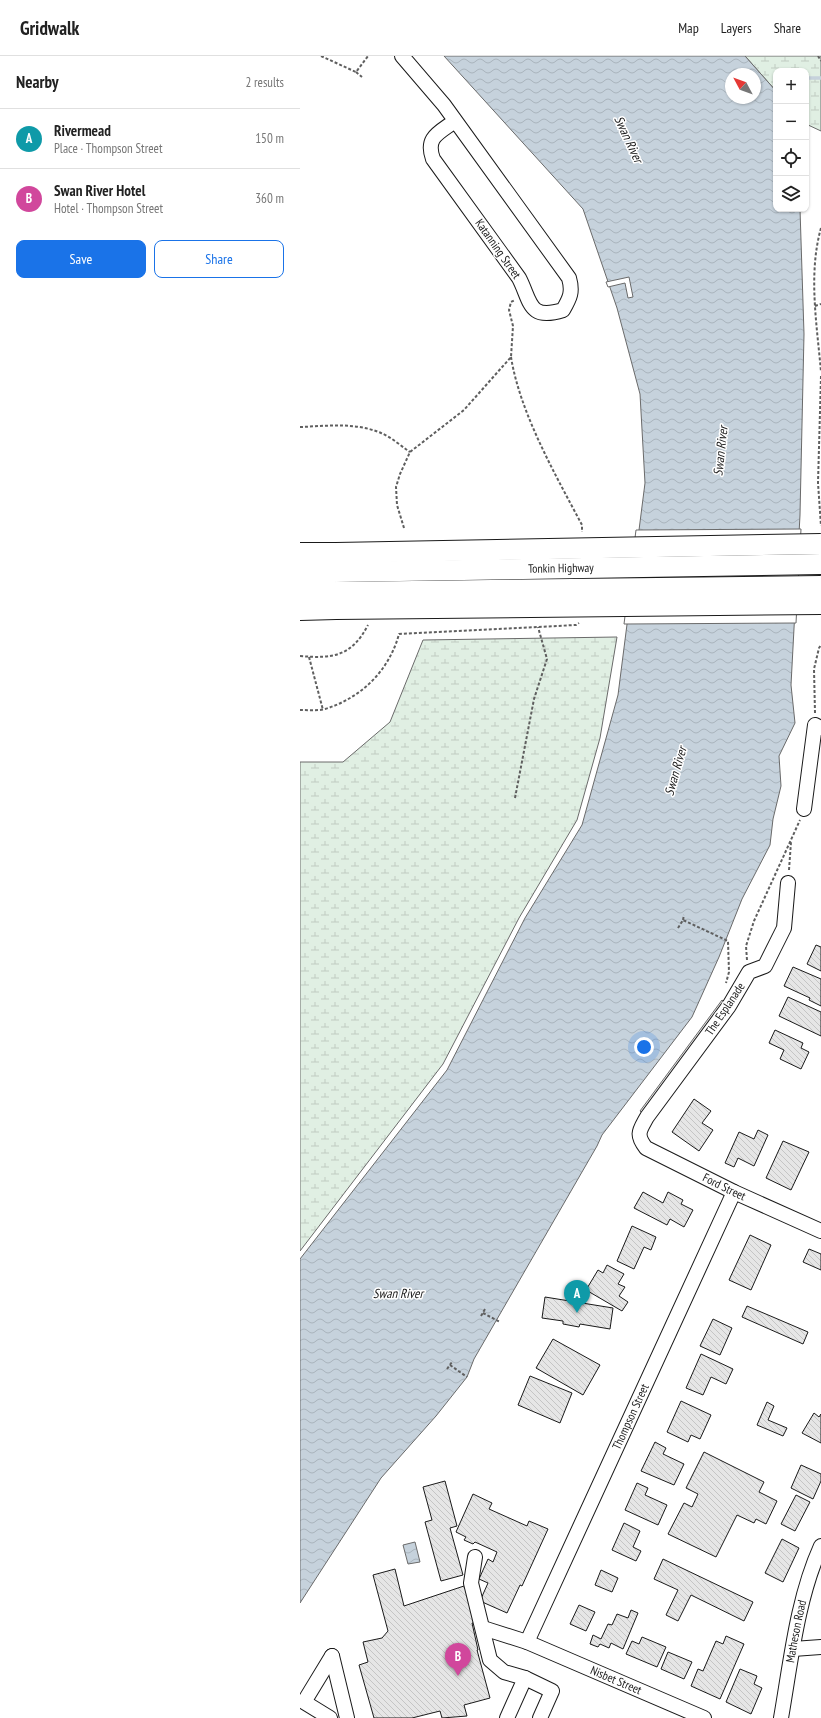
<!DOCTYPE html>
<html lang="en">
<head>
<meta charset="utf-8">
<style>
	:root { --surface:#fff; --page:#f6f6f6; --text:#222; --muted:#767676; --line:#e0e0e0; --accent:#1a73e8 }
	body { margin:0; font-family:"PT Sans Narrow",sans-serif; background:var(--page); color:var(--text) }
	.controls { position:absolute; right:12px; top:12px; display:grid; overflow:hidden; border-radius:8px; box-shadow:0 1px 3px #0004 }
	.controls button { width:36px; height:36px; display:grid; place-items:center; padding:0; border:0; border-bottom:1px solid var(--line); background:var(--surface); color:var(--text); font:20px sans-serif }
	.compass { position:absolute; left:425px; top:12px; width:36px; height:36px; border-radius:50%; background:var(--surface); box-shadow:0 1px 3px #0004; rotate:311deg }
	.you { position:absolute; left:344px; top:991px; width:14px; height:14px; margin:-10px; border:3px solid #fff; border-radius:50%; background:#1a73e8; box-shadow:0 0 0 6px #1a73e833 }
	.badge { display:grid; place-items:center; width:26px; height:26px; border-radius:50%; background:var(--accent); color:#fff; font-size:13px; font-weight:700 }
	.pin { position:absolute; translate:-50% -33px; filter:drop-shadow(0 1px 2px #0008) }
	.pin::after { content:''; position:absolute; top:21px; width:14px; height:12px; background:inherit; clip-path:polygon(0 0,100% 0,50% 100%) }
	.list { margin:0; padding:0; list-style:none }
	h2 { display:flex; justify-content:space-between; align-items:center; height:52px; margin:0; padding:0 16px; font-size:17px }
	h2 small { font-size:13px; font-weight:400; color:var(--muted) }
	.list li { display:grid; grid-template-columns:26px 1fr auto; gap:12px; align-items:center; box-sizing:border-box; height:60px; padding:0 16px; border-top:1px solid var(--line) }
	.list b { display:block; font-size:15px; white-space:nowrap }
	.list p { margin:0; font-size:13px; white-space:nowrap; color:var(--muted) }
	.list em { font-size:13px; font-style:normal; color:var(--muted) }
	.actions { display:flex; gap:8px; padding:12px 16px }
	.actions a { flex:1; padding:9px 0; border:1px solid var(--accent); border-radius:8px; text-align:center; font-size:14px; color:var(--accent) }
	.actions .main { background:var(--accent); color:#fff }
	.icon { flex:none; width:22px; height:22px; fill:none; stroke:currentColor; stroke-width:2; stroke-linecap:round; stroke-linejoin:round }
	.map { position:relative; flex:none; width:521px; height:1662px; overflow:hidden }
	header { display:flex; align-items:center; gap:24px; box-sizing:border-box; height:56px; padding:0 20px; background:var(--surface); border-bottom:1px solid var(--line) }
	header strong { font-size:19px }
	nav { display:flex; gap:22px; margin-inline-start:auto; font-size:14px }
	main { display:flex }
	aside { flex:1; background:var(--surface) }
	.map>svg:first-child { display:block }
	.wetland { fill:url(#wetland-marsh); stroke:#6a6a6a }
	.parking { fill:#ededed; stroke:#6a6a6a }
	.water { fill:url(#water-waves); stroke:#6a6a6a; fill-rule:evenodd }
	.pier { fill:#fff; stroke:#6a6a6a }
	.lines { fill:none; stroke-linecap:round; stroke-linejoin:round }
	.stream { stroke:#c6d2dc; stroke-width:3.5 }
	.building { fill:url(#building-back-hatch); stroke:#1a1a1a }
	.minor-casing { stroke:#1a1a1a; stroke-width:16 }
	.highway-casing { stroke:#1a1a1a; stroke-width:22 }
	.path { stroke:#5f5f5f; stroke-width:2; stroke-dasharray:3 2; stroke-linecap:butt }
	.minor { stroke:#fff; stroke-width:14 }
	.highway { stroke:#fff; stroke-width:20 }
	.highway-bridge-casing { stroke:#1a1a1a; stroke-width:22; stroke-linecap:butt }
	.highway-bridge { stroke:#fff; stroke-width:20 }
	.labels { text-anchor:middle; stroke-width:3; stroke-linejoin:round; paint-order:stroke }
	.street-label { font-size:12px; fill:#1a1a1a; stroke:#fff }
	.water-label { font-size:13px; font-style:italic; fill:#1a1a1a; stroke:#fff }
</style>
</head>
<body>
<header>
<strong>Gridwalk</strong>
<nav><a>Map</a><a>Layers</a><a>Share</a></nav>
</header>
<main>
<aside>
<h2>Nearby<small>2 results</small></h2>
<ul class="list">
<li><span class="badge" style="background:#0f9aa8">A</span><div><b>Rivermead</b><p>Place · Thompson Street</p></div><em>150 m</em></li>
<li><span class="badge" style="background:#d1479c">B</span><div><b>Swan River Hotel</b><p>Hotel · Thompson Street</p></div><em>360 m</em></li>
</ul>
<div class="actions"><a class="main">Save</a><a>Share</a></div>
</aside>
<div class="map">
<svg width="521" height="1662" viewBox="0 0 521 1662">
	<defs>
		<pattern id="wetland-marsh" width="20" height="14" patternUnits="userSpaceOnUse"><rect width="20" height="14" fill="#e0efe3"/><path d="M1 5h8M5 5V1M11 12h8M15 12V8" fill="none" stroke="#c0ccc2"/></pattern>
		<pattern id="water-waves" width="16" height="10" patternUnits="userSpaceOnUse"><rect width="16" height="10" fill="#c6d2dc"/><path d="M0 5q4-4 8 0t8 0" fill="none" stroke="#aab4bc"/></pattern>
		<pattern id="building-back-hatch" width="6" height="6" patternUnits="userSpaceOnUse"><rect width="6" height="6" fill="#e6e6e6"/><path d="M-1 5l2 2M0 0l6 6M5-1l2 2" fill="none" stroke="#c5c5c5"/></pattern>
	</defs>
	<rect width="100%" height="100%" fill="#fff"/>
	<path class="wetland" d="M445,0H521V75L506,68V15H476V35Z
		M317,581L300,682L277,764L219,862L143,1008L0,1195V706H43L90,666L123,584Z"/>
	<path class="parking" d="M422,944L429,950L347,1061L340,1055Z"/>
	<path class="water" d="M144,0H445L476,35V153H500L504,278L500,459L491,629L495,667L479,700L481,730L473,763L470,789L442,843L419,901L392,961L302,1079L297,1090L174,1303L167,1321L136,1360L81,1422L0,1547V1203L147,1014L225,862L282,769L318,639L345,427L340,338L317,252L283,153ZM431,18H455V42H431Z
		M115,1486L120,1506L108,1508L103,1489Z"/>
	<path class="pier" d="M329,221L333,241L328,242L325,227L308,231L306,226Z
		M501,473L496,567L324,568L336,474Z"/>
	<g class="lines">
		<path class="stream" d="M506,22H521"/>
	</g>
	<path class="building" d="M516,889L521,891V915L507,908Z
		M493,911L521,923V950L509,944L510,942L484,930Z
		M488,941L521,956V980L479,960Z
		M475,974L503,987L501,992L509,996L501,1013L480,1003L484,994L469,987Z
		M394,1043L411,1055L402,1067L413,1074L399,1095L372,1076Z
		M458,1074L468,1079L454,1110L438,1102L434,1111L425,1107L439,1076L454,1083Z
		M483,1085L509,1096L491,1134L466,1122Z
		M343,1136L363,1147L368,1136L383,1144L381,1148L393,1154L384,1171L370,1163L367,1169L334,1152Z
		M332,1170L356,1181L351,1194L344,1191L334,1213L317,1205Z
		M450,1179L471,1189L451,1234L429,1224Z
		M509,1193L521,1198V1214L503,1206Z
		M307,1209L324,1218L318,1228L325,1231L319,1240L328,1246L322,1255L286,1234L298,1214L303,1217Z
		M245,1241L313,1252L310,1273L280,1268L279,1271L263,1268V1265L242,1262Z
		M447,1250L508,1276L503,1288L442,1261Z
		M413,1263L432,1272L420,1299L400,1290Z
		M253,1283L300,1309L283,1339L236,1312Z
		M401,1298L433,1313L426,1328L411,1321L403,1339L386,1332Z
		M230,1320L272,1337L260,1367L218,1349Z
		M381,1345L411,1359L400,1383L391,1379L388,1386L367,1376Z
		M467,1346L474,1350L468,1364L487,1372L483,1380L457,1369Z
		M514,1357L519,1361L521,1358V1387L502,1377Z
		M355,1386L366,1392L363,1398L384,1408L374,1429L341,1415Z
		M404,1396L464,1426L459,1436L477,1445L466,1468L456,1463L454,1467L437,1459L416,1501L368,1478L384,1447L392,1451L398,1438L386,1432Z
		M501,1409L521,1418V1425L513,1443L491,1432Z
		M145,1425L157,1470L150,1472L163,1519L141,1525L125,1466L132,1464L123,1431Z
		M337,1427L348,1432L345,1439L367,1449L358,1469L325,1454Z
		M173,1438L192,1447L189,1453L227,1470L229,1465L248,1473L222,1530L220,1529L207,1557L180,1545L188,1527L179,1523L188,1503L193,1506L197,1496L175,1486L173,1488L164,1484L166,1481L156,1476Z
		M496,1439L510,1446L495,1475L481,1468Z
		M324,1467L340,1475L333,1491L341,1495L336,1505L312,1494Z
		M482,1483L499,1492L483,1526L465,1517Z
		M363,1503L453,1546L444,1565L391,1539L378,1565L366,1559L378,1534L354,1523Z
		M95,1513L104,1550L167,1529L174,1567H172L178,1594H177L190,1642L164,1649L167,1660L142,1662L140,1655L112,1662H74L59,1609L68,1606L63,1586L82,1582L88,1575L73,1519Z
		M301,1514L318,1522L312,1536L295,1529Z
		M279,1549L295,1556L286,1575L270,1568Z
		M331,1554L338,1557L323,1593L311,1587L309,1592L300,1588L298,1591L290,1588L293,1579L301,1583L308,1568L312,1569L317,1558L328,1562Z
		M426,1580L444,1588L420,1643L391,1630L398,1613L403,1615L416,1585L423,1588Z
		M342,1581L366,1591L357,1611L326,1598L332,1585L339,1588Z
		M368,1596L392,1606L384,1623L361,1613Z
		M440,1613L457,1620L454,1628L462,1632L451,1658L426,1646Z"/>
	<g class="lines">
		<defs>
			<g id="minor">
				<path d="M102,0L144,49L269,222C273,236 270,242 263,254C228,265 231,245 219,222L133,103C125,81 139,77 155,65"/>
				<path d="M504,753L515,669L521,672"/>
				<path id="s1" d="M488,827L484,872L465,910L449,916L429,950L347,1061C340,1074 335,1078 346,1092L434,1136L521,1175"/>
				<path d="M175,1501L171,1527L190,1604L204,1616L225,1622L252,1635L240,1662"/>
				<path id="s2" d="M183,1572L227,1586L404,1662"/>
				<path id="s3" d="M227,1586L434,1136"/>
				<path d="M493,1593L521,1591"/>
				<path d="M32,1600L47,1662"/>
				<path d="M30,1662L4,1646L32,1600"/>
				<path d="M207,1662L225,1622"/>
				<path id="s4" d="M481,1662C491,1605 497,1543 521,1490"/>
			</g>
			<path id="highway" d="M0,497H36
				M0,515L36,516
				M0,535L36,536
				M0,554L36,553"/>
		</defs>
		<use href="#minor" class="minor-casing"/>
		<use href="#highway" class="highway-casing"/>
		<path class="path" d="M21,0L56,16L68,0
			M518,0L521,5
			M56,16L62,21
			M521,172C508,218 517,269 521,316
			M515,250L521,248
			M211,301C220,357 255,418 282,469V476
			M521,320L518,427L521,470
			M0,371C27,370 55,366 81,377C91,381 101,390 110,396
			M104,472L97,449L96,431L100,418L110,396L164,354L211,301L213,270L209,254L211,246L215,244
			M0,600C33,603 52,600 68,569
			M9,601L23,654
			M0,654C8,654 17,655 25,653C61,642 89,615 99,578L276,569L279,567
			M515,657L514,613L519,592L521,589
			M215,742L234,643L247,603L238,571
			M489,814L491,786
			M383,864L384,859
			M378,872L383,864L428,885L429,916L426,927
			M447,904L446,890L454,865L500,764
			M183,1257L200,1266
			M181,1260L185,1253
			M150,1309L167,1321
			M147,1313L152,1306"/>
		<use href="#minor" class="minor"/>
		<use href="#highway" class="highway"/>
		<defs>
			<g id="highway-bridge">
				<path d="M36,497L521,488"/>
				<path id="s5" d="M36,516L521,508"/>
				<path d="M36,536L521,530"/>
				<path d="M36,553L521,548"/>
			</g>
		</defs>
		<use href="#highway-bridge" class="highway-bridge-casing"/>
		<use href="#highway-bridge" class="highway-bridge"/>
	</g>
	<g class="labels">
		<g class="street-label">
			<text transform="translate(198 193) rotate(55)" y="4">Katanning Street</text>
			<text dy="4" stroke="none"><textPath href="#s5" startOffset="225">Tonkin Highway</textPath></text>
			<text transform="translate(425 953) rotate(-56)" y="4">The Esplanade</text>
			<text dy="4" stroke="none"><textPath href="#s1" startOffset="404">Ford Street</textPath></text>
			<text dy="4" stroke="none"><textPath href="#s3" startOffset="248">Thompson Street</textPath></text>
			<text dy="4" stroke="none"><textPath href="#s4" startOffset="88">Matheson Road</textPath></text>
			<text dy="4" stroke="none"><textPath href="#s2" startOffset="143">Nisbet Street</textPath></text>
		</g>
		<g class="water-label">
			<text transform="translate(329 83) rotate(65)" y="5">Swan River</text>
			<text transform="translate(420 395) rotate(-84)" y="5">Swan River</text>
			<text transform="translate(375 715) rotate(-74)" y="5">Swan River</text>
			<text x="98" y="1242">Swan River</text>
		</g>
	</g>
</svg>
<div class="controls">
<button>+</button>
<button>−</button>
<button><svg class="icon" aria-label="locate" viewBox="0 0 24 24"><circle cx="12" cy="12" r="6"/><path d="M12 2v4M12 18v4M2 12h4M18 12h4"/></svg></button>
<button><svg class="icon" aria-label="layers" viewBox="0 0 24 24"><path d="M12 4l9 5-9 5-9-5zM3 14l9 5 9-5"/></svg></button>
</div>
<svg class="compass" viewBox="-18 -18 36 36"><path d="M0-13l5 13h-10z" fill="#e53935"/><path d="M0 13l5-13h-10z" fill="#767676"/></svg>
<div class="you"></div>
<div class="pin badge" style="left:277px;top:1257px;background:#0f9aa8">A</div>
<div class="pin badge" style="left:158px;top:1620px;background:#d1479c">B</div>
</div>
</main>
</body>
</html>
